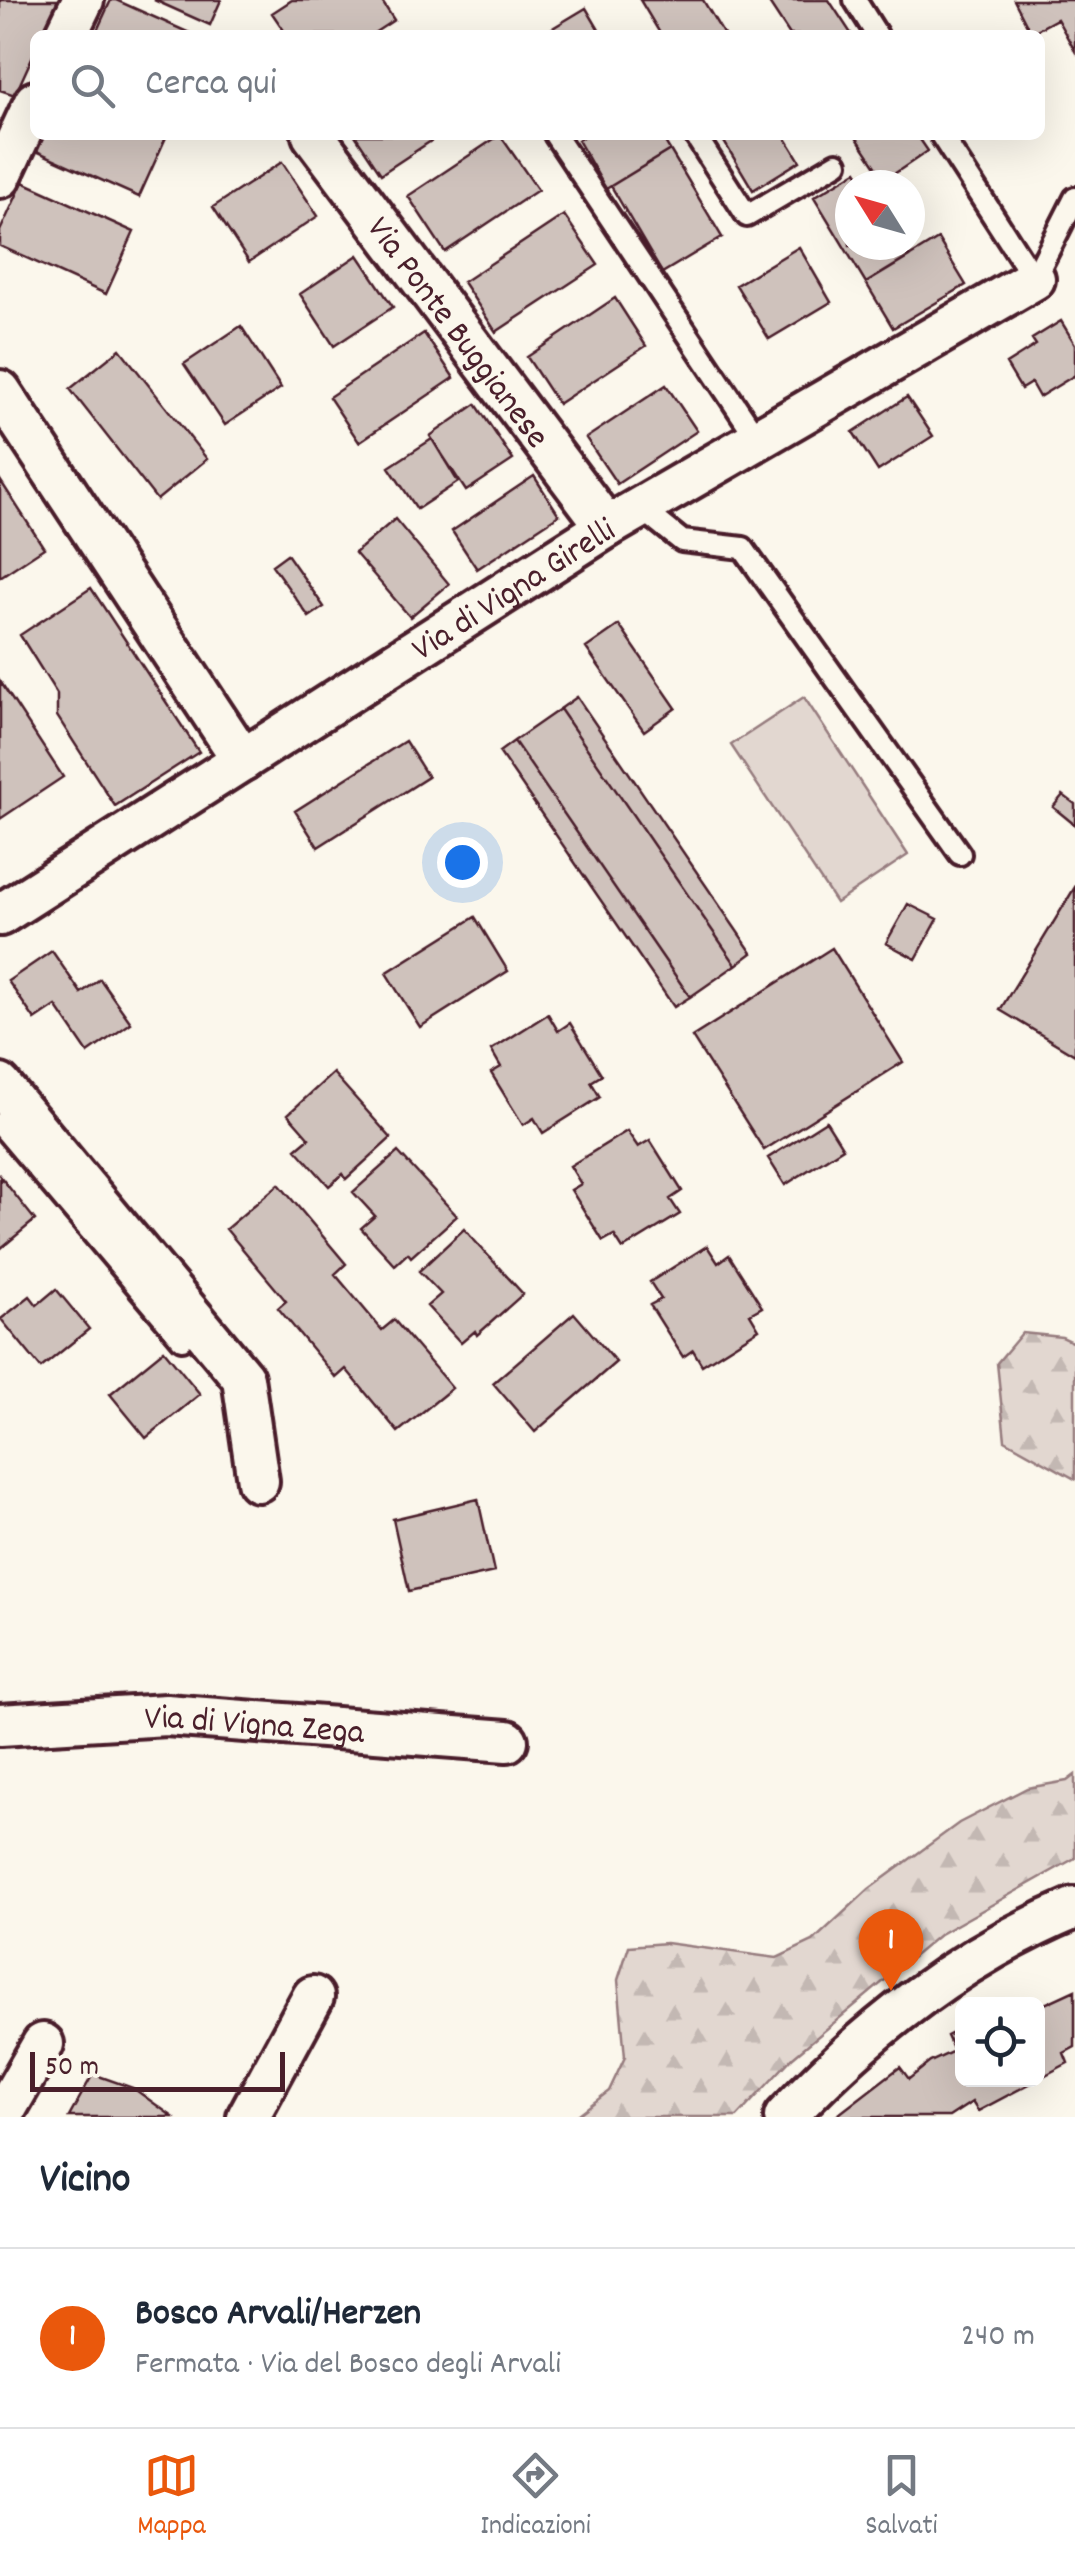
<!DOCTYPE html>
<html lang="it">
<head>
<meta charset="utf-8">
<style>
	:root { --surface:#fff; --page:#f6f6f7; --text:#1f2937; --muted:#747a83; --line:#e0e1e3; --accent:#ea580c }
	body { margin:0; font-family:Dekko,sans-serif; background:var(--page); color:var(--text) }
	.controls { position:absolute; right:30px; bottom:30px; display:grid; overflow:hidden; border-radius:15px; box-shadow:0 10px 40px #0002 }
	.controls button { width:90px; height:90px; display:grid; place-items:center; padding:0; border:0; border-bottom:2px solid var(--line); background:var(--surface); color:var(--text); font:50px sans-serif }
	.compass { position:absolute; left:835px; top:170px; width:90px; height:90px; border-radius:50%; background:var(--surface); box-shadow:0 10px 40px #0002; rotate:307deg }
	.scale { position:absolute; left:30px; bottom:25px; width:255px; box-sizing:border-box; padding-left:10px; border:5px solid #4a1f2b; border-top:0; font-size:28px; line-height:35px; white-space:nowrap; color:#4a1f2b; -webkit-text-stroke:8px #fbf7ec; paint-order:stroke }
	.you { position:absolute; left:462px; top:862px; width:35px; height:35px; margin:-25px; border:8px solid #fff; border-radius:50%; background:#1a73e8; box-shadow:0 0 0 15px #1a73e833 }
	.badge { display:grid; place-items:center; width:65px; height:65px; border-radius:50%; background:var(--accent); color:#fff; font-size:32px; font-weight:700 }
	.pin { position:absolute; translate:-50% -82px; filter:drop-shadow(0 2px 5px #0008) }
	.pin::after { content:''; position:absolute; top:52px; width:35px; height:30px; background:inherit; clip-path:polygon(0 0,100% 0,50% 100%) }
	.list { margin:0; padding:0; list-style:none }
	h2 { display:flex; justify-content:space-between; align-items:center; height:130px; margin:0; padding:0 40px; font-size:42px }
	h2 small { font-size:32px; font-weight:400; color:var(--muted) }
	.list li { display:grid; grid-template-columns:65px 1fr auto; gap:30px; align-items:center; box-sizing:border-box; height:180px; padding:0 40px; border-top:2px solid var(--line) }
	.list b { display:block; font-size:38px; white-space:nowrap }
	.list p { margin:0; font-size:32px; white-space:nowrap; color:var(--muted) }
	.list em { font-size:32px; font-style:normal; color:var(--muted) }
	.icon { flex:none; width:55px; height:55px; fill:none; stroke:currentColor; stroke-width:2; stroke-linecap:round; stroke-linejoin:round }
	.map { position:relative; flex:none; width:1075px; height:2117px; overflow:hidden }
	.search { position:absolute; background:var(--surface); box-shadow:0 10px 40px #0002; left:30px; right:30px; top:30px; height:110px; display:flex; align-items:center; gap:25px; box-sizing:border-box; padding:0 35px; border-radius:15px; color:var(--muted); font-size:38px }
	.sheet { height:310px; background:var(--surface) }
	nav { display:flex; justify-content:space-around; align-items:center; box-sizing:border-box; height:140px; border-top:2px solid var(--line); background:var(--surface); font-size:28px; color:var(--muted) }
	nav a { display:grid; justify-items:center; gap:5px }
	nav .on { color:var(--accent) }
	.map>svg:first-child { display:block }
	.forest { fill:url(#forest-firs); stroke:#967b7e; stroke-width:2.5 }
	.pitch { fill:#e2d7d0; stroke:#967b7e; stroke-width:2.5 }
	.building { fill:#cfc2bc; stroke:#4a1f2b; stroke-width:2.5 }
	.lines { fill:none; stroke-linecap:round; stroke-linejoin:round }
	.lane-casing { stroke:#4a1f2b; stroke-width:28 }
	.street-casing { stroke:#4a1f2b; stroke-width:48 }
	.lane { stroke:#fbf7ec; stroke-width:20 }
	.street { stroke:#fbf7ec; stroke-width:40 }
	.labels { text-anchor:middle; stroke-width:8; stroke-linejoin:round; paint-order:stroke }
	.street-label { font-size:35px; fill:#4a1f2b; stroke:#fbf7ec }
</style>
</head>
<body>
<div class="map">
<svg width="1075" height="2117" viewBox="0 0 1075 2117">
	<defs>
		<pattern id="forest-firs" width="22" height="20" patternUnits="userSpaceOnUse" patternTransform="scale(2.5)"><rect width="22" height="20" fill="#e2d7d0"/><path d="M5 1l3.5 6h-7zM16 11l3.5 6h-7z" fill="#c3b8b3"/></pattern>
	</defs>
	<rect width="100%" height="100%" fill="#fbf7ec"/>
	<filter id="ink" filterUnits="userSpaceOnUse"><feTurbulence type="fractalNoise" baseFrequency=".01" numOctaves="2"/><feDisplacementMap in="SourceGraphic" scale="20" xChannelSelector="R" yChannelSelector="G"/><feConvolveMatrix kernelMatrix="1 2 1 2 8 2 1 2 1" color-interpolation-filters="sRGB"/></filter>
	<g filter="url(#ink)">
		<path class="forest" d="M1022,1333L1062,1337L1075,1343V1479L1005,1440L997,1363Z
			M1075,1775V1858L940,1934L793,2057L737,2117H575L609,2091L625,2057L618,1980L629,1946L666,1943L777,1958L813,1941L869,1889L959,1823L1027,1788L1067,1781Z"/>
		<path class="pitch" d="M804,697L908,855L836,903L731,745Z"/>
		<path class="building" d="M0,0H59L43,35H35V51L15,95L0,90Z
			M111,0H116L194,35H95Z
			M154,0H221L210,25Z
			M292,0H381L394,20L371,35H287L272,13Z
			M640,0H703L724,35H661Z
			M767,0H829L852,35H790Z
			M1014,0H1075V51L1057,19L1031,33Z
			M586,8L602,35H541Z
			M40,135H167L139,197L34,150Z
			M355,135H440L381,174Z
			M500,135L538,190L445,252L408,196Z
			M586,135H661L670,150L606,189L578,140Z
			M720,135H784L800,161L753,190Z
			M855,135H917L928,151L885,180Z
			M670,150L722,237L662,273L611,186Z
			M282,162L318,216L249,262L213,207Z
			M857,171L866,185H850V245H901L909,257L866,283L814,197Z
			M23,182L134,232L106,294L0,246V231Z
			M564,215L598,265L496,332L463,282Z
			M938,239L966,285L893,328L866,283Z
			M799,247L831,302L769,339L736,285Z
			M358,255L393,307L334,346L300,294Z
			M615,298L646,346L558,404L527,357Z
			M1061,321L1075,344V375L1039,397L1031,383L1021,389L1006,364L1036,345L1032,339Z
			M241,326L281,388L225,425L184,364Z
			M424,333L454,378L359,442L329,397Z
			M120,349L207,459L157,500L70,389Z
			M666,385L697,431L617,484L586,438Z
			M907,397L933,436L878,471L853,432Z
			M476,404L513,460L466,491L430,436Z
			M432,439L458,482L417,509L389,467Z
			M534,476L559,515L477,569L452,531Z
			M0,480L44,548L0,577Z
			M395,519L449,584L410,617L355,553Z
			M287,554L324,607L309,617L272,565Z
			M91,588L199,752L115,806L57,716V694L20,635Z
			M619,625L676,708L644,731L586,648Z
			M0,681L63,777L0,819Z
			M577,697L752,953L736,965L560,709Z
			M560,709L736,965L690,997L514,741Z
			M405,741L428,777L318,847L295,811Z
			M514,741L690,997L674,1007L499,752Z
			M1063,795L1075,804V825L1053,807Z
			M1075,887V1055L1000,1010Z
			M908,904L938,919L916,959L886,943Z
			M475,917L508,971L420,1027L386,973Z
			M832,948L903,1062L764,1150L692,1037Z
			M52,951L81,993L100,979L131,1023L88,1053L56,1006L35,1020L8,981Z
			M548,1014L558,1031L570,1023L602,1075L591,1082L600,1097L543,1133L534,1118L523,1125L491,1073L501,1067L491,1050Z
			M333,1073L391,1138L346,1179L343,1174L329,1186L296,1149L309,1138L288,1114Z
			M826,1121L843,1148L785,1185L768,1158Z
			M627,1131L638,1147L650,1140L682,1191L670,1199L680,1214L623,1249L614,1235L603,1241L571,1190L581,1184L570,1166Z
			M398,1152L457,1216L411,1257L408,1253L395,1265L361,1228L375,1216L353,1192Z
			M0,1176L35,1220L0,1249Z
			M279,1184L346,1264L335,1274L382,1330L394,1320L452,1388L398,1432L346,1369L336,1378L278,1308L286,1301L226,1229Z
			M464,1229L523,1294L477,1335L475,1331L461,1343L427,1306L441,1294L419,1271Z
			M707,1246L718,1263L729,1255L762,1307L750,1314L759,1329L702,1365L693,1350L683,1357L650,1305L661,1299L650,1282Z
			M56,1289L89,1329L41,1368L1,1319L30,1296L37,1305Z
			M574,1313L616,1362L535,1432L493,1383Z
			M164,1350L200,1394L146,1438L110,1394Z
			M478,1499L494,1572L409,1591L393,1519Z
			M1075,1990V2047L1064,2053L1068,2063L1038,2079V2007Z
			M962,2028V2080H1037L978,2111L972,2102L949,2117H835L900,2067L909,2079L930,2062L954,2051L947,2036Z
			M93,2074L133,2088L173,2117H69Z"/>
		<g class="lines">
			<defs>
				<path id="lane" d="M855,0L877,35
					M555,135L757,438
					M695,135L747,216L837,163
					M941,135L1034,279L1075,198
					M640,507L682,541L743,548L960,854
					M0,1124L182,1339"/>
				<g id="street">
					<path d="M66,35L83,0"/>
					<path id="s1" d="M313,135L607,527"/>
					<path d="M0,177L35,102"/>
					<path d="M0,391L243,760"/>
					<path id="s2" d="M0,915L607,527L1034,279"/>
					<path d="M0,1085L243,1378L258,1481"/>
					<path id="s3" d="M0,1725L166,1715L507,1741"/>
					<path d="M1,2117L43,2044"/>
					<path d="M248,2117L313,1997"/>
					<path d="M785,2117C869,2028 962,1955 1075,1908"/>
				</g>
			</defs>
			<use href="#lane" class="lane-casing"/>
			<use href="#street" class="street-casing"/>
			<use href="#lane" class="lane"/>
			<use href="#street" class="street"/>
		</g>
	</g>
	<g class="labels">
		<g class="street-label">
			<text dy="12" stroke="none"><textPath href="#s1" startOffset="245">Via Ponte Buggianese</textPath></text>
			<text dy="12" stroke="none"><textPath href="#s2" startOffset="608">Via di Vigna Girelli</textPath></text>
			<text dy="12" stroke="none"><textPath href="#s3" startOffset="255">Via di Vigna Zega</textPath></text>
		</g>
	</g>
</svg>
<div class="controls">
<button><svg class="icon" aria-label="locate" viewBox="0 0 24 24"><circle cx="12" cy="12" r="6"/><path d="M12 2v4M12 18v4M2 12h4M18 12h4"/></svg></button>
</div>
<svg class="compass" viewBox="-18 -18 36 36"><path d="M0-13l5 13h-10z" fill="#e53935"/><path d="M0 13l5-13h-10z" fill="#747a83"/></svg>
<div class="scale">50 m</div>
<div class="you"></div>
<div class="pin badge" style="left:891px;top:1991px">1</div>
<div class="search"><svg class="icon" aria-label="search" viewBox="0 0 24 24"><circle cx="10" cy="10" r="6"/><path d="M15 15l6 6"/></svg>Cerca qui</div>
</div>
<section class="sheet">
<h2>Vicino<small></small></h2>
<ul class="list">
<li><span class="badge">1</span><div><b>Bosco Arvali/Herzen</b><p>Fermata · Via del Bosco degli Arvali</p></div><em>240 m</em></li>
</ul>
</section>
<nav>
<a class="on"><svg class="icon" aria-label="map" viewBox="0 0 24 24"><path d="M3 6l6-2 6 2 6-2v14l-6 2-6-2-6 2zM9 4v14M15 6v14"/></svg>Mappa</a>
<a><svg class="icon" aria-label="directions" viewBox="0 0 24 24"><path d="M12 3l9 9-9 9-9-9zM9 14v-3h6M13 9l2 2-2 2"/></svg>Indicazioni</a>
<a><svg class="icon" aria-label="saved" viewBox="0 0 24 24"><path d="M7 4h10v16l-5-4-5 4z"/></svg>Salvati</a>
</nav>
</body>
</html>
